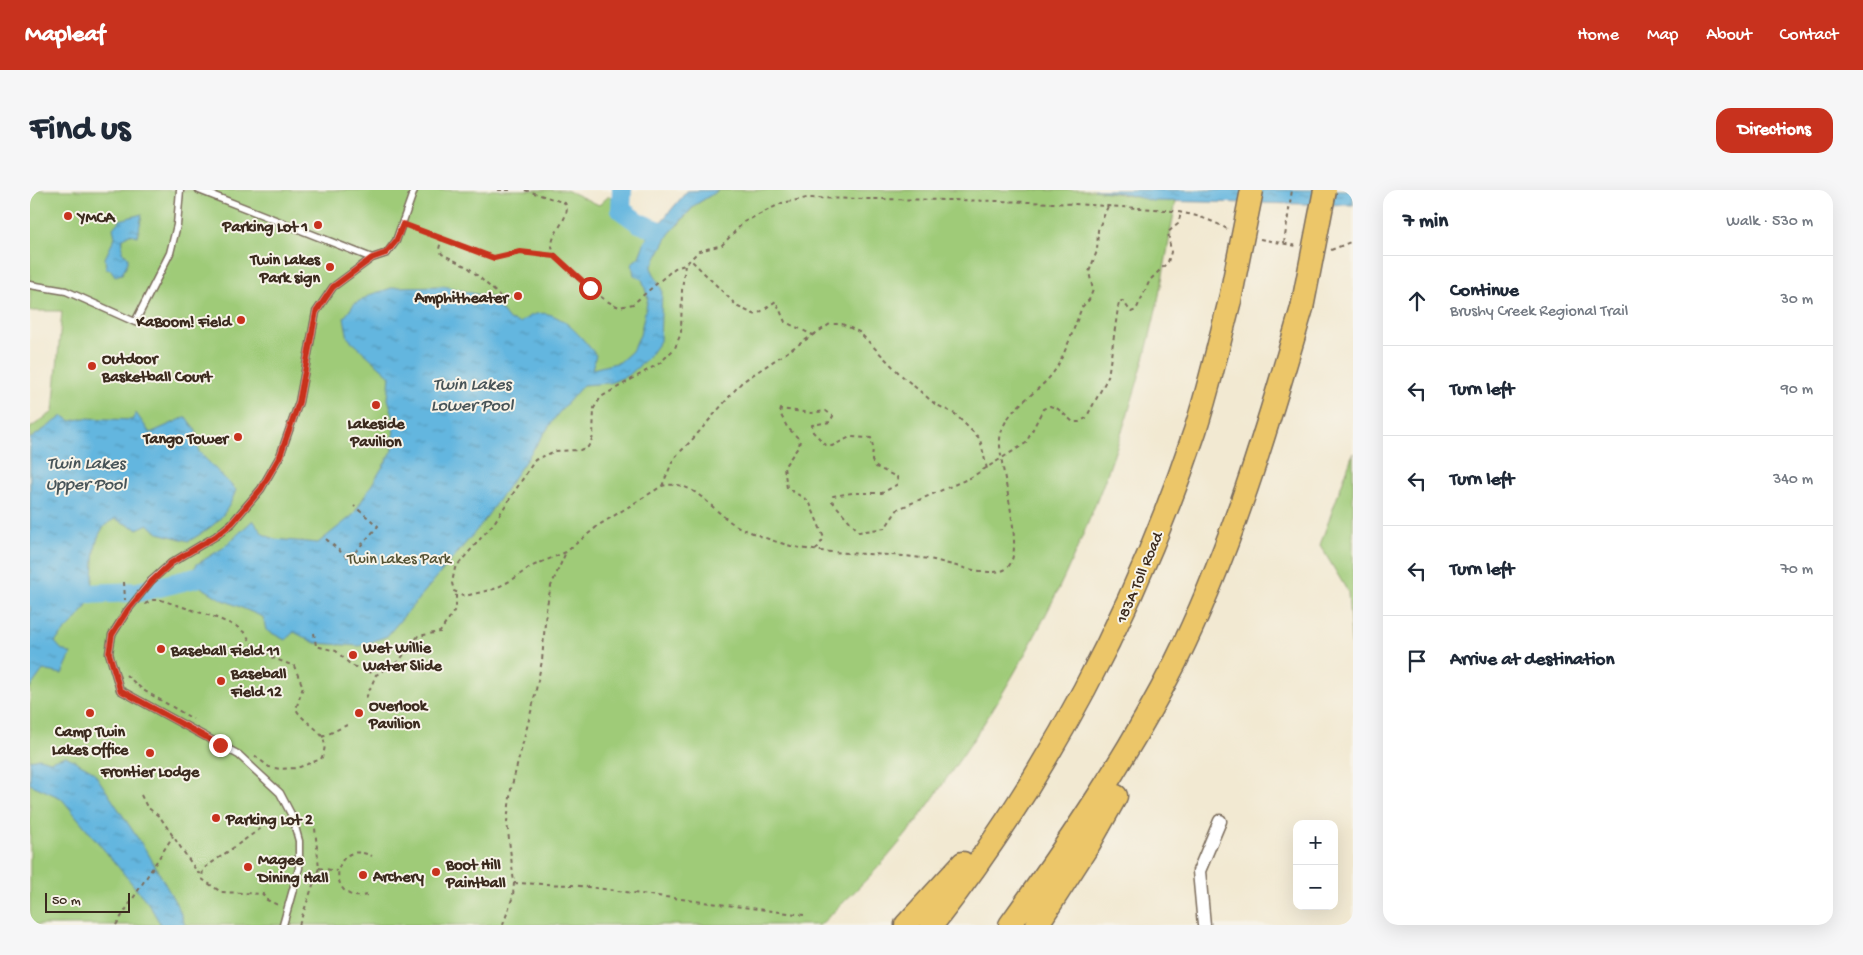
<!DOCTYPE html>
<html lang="en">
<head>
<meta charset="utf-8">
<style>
	:root { --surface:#fff; --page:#f6f6f7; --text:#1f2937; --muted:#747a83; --line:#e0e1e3; --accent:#c8321e }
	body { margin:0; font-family:"Gochi Hand",sans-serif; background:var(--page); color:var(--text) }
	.controls { position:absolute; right:15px; bottom:15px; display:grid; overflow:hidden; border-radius:10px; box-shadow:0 5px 20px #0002 }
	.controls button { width:45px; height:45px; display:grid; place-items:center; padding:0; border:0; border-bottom:1px solid var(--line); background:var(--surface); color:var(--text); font:25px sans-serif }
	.scale { position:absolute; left:15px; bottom:12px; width:85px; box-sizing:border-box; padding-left:5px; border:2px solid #3b2a1e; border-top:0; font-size:14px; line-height:18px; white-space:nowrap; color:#3b2a1e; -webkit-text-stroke:4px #f7f3e8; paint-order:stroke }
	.stop { position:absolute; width:15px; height:15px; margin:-11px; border:4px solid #c8321e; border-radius:50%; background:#fff }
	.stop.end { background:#c8321e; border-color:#fff; box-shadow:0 1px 5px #0008 }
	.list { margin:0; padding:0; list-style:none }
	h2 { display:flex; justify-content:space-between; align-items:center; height:65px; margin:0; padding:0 20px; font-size:21px }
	h2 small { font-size:16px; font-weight:400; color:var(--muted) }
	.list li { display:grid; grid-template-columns:32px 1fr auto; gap:15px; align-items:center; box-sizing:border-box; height:90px; padding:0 20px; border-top:1px solid var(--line) }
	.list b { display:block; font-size:19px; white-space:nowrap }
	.list p { margin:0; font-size:16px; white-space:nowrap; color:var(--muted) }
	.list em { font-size:16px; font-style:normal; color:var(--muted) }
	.icon { flex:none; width:28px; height:28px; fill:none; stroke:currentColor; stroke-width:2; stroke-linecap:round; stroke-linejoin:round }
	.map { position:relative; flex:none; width:1323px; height:735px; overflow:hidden; border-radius:15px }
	header { display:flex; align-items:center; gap:30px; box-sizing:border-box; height:70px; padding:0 25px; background:var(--accent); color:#fff }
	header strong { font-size:24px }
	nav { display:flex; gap:28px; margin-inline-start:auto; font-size:18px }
	.intro { display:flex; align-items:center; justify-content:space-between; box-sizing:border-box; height:120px; padding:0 30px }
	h1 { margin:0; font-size:35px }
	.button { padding:12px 22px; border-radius:15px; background:var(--accent); color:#fff; font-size:18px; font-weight:700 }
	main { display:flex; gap:30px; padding:0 30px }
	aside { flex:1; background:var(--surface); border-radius:15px; box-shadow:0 5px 20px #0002 }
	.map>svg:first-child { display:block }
	.park { fill:#9fcb78; stroke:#6d7a4b }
	.water { fill:url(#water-ripples); stroke:#4f707e }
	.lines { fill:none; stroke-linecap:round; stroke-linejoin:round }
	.river { stroke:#63b6df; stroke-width:20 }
	.service-casing { stroke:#7b6d5d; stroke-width:9 }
	.minor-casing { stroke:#7b6d5d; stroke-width:15 }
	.motorway-casing { stroke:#7b6d5d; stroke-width:25 }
	.path { stroke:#7b6d5d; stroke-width:2; stroke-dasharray:4 4; stroke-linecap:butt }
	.service { stroke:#fff; stroke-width:6 }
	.minor { stroke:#fff; stroke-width:12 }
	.motorway { stroke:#ecc669; stroke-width:22 }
	.motorway-bridge-casing { stroke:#7b6d5d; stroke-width:25; stroke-linecap:butt }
	.motorway-bridge { stroke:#ecc669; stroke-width:22 }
	.route { stroke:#c8321e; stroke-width:6 }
	.poi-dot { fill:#c8321e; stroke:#f7f3e8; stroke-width:2 }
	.labels { text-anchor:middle; stroke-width:4; stroke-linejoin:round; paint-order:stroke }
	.poi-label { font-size:16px; font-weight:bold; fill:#3b2a1e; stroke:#f7f3e8; text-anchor:start }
	.park-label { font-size:16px; fill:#545234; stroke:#f7f3e8 }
	.street-label { font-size:16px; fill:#3b2a1e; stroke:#f7f3e8 }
	.water-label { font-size:18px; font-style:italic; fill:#475458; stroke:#f7f3e8 }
</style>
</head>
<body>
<header>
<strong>Mapleaf</strong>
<nav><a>Home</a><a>Map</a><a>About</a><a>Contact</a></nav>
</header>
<div class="intro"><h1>Find us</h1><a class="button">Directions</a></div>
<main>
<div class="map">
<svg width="1323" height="735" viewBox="0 0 1323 735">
	<defs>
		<pattern id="water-ripples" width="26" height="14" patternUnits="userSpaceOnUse" patternTransform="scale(1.25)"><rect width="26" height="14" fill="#63b6df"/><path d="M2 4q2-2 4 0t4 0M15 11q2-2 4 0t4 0" fill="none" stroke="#5394b4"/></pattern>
	</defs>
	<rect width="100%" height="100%" fill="#f7f3e8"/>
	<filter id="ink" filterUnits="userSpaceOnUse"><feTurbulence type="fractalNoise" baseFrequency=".02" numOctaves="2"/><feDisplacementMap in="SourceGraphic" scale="10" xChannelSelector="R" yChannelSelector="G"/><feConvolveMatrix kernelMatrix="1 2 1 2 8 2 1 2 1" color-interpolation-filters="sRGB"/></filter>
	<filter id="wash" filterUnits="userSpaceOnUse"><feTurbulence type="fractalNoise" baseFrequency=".0096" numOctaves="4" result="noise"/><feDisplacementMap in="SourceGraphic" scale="20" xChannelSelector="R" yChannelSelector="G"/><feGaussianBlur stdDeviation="1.12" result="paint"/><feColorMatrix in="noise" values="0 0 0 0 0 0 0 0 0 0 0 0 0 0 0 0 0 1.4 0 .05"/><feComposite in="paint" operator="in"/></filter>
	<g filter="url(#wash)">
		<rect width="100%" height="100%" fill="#f2e9d2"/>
		<path class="park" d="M0,0H536L569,15L579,6L630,35H648L665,15L689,0H1064C1092,3 1118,11 1146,11C1137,62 1129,114 1115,165C1074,316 1010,457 919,585C899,615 878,644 854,671C834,693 812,714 790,735H0V238L23,222L32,121H0Z
			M1323,263V479L1318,402L1290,355Z"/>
		<path class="water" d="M689,0L665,15L639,44L621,78L632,100L630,151L617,169L599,185L580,193L553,195L527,225L451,335L357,446L330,456L285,453L264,442L255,450L236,440L233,427L191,409L166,394L151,395V388L155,382L161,383L167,374L193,358L223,330L233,344L244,349L288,353L323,325L363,260L364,228L358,209L360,186L318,148L314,128L324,114L342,104L365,97L414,96L462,108L479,130L490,133C520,106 547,142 566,165L562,179L590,172L602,161L610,145L618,108L612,89L604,86L602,73L609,67L615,51L657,1Z
			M1064,0H1323V15L1122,11L1092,3Z
			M112,24L108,46L99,44L93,49L92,62L98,67V72L92,84L85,86L81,80L76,79L75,68L85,47L83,38L90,30Z
			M106,223L120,243L156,227L166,241L169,262L206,300C195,329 184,336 159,351L128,343L118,334L107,339L85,329C55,342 69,384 59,410C51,429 38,436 25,452L31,459L41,464L32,484L13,480L0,498V249L33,226L41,231L54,228L102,230Z
			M36,566L63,581L119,665L149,719L155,735H131L118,713L31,608L0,594V570L9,568L20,571Z"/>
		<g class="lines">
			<path class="river" d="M592,0L591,20L609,33L627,40
				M0,406L108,402L178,385"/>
		</g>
	</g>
	<g filter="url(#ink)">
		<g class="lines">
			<defs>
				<path id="service" d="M169,0L342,68L303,97L286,122L269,212L250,266L231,299L202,333L186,346L141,373L121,391L97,421L82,445L79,463L90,500L209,565L250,603L262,626L269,651V678L253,735
					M342,68L357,63L366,51L384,0
					M0,95L36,101L105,132L140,63L147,35L150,0"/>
				<path id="minor" d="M1174,735L1169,681L1190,631"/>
				<path id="motorway" d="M876,735L933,673
					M902,735C1017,588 1106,418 1165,241C1179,198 1189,153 1200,110
					M980,735C1040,651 1098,566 1145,473C1201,360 1237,239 1272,118
					M1007,735L1059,654L1086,606"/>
			</defs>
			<use href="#service" class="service-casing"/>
			<use href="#minor" class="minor-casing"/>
			<use href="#motorway" class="motorway-casing"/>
			<path class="path" d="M468,0H481
				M495,0L535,13C543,25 521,43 522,56C523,72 575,114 590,117L603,114L645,78L655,75L669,61L692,55L714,32L752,13L777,8C876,10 976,9 1075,16C1116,19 1160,17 1197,39
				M380,36L464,68L490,62L525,66
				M412,47L409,59L412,64L439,78L470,106
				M1230,49L1267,56
				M1254,53L1262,0
				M1301,60L1323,51
				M655,75L652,100L651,143L645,158L630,173L571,207L564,218L563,247L558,257L550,260L525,261L505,270L464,333L425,378L422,393L424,401L435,406L464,399L482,390L500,377L536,362L569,335L632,296C666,287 684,326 711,338C727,345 745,352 761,356C808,367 857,361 904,370C920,374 965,389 977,378C997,360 968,277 970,249C974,218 1006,206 1023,183C1034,168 1045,135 1052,117L1059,110L1063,100L1059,82L1067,61L1068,40L1078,16
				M783,145L800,134H812L829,142L871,185L905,214L925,224L950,249L957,279
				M632,296L644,268L662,250L712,192L783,145L755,132L746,111L726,125L708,117L661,70
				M296,349L319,369L348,336L324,316
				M786,360L794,348L779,311L757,298L754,277L769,256L770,250L757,237L750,223L751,219L781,223L796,221L803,226L800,232L782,235L783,242L796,255L802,256L820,247L841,248L843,257L842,271L846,277L867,287L868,294L852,303H822L803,306L802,311L829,342L855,338L868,319L940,288L996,253L1013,219L1020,216L1028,219L1043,232H1049L1056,228L1078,187L1089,111H1093L1101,122L1106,120L1120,90L1138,72L1141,62L1138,42L1148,34L1151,23
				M94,392L95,410
				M115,414L123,410H131L184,427L206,436L215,443L223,455L243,468L264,476L273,497L266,519C275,537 305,541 291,569L267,578L250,579L239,577L223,564
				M284,443L286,456L306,461L321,475L346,485L369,471L388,446L410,442L426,418V402
				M96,485L113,500L163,529
				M336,508L346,485
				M292,547L317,535
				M111,605L117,617L130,627L168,683L172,684
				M237,634L173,679L172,689L191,702L233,704L235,709L250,716
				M289,678L307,681
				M484,693L542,695L774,725
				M337,705C296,716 300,646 342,666
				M86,735L143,646
				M269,735L289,678L285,638
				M473,735L483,706L484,693L477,632L481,599L503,514L512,471L516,420L521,396L536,362"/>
			<use href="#service" class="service"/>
			<use href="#minor" class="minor"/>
			<use href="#motorway" class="motorway"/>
			<defs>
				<path id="motorway-bridge" d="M1200,110L1222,0
					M1272,118L1295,0"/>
			</defs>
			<use href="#motorway-bridge" class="motorway-bridge-casing"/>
			<use href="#motorway-bridge" class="motorway-bridge"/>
		</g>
	</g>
	<g class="lines" filter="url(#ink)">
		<path class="route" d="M190,555L90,500L79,463L82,445L97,421L121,392L141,373L186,346L202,333L231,299L250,266L269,212L286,122L303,97L342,68L356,63L366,51L373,34L464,68L490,62L525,66L560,98"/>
	</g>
	<g class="poi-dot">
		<circle cx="38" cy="26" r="5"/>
		<circle cx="288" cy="35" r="5"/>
		<circle cx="300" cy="77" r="5"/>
		<circle cx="488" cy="106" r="5"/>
		<circle cx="211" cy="130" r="5"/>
		<circle cx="62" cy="176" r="5"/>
		<circle cx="346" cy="215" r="5"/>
		<circle cx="208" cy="247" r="5"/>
		<circle cx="131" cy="459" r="5"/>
		<circle cx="323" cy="465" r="5"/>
		<circle cx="191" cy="491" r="5"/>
		<circle cx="60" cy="523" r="5"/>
		<circle cx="329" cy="523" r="5"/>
		<circle cx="120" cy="563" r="5"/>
		<circle cx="186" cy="628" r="5"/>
		<circle cx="218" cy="677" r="5"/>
		<circle cx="406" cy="682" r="5"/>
		<circle cx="333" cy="685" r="5"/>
	</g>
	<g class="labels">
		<g class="poi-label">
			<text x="48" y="32">YMCA</text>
			<text x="278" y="41" text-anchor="end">Parking Lot 1</text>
			<text x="290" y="74" text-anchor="end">Twin Lakes<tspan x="290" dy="18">Park sign</tspan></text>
			<text x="478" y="112" text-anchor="end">Amphitheater</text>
			<text x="201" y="136" text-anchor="end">KaBoom! Field</text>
			<text x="72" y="173">Outdoor<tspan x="72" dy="18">Basketball Court</tspan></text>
			<text x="346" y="238" text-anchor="middle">Lakeside<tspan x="346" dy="18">Pavilion</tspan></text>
			<text x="198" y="253" text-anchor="end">Tango Tower</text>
			<text x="333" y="462">Wet Willie<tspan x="333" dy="18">Water Slide</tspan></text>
			<text x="141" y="465">Baseball Field 11</text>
			<text x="201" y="488">Baseball<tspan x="201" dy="18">Field 12</tspan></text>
			<text x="339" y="520">Overlook<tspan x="339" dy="18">Pavilion</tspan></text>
			<text x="60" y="546" text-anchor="middle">Camp Twin<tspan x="60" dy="18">Lakes Office</tspan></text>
			<text x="120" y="586" text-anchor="middle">Frontier Lodge</text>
			<text x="196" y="634">Parking Lot 2</text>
			<text x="228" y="674">Magee<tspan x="228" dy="18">Dining Hall</tspan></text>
			<text x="416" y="679">Boot Hill<tspan x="416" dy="18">Paintball</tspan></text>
			<text x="343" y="691">Archery</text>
		</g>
		<g class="park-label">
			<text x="369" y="373">Twin Lakes Park</text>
		</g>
		<g class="street-label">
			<text transform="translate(1108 387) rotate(-67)" y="6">183A Toll Road</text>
		</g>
		<g class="water-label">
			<text x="442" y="199">Twin Lakes<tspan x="442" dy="21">Lower Pool</tspan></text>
			<text x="56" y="278">Twin Lakes<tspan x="56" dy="21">Upper Pool</tspan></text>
		</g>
	</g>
</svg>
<div class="controls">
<button>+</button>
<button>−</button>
</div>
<div class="scale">50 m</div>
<div class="stop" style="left:560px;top:98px"></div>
<div class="stop end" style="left:190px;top:555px"></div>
</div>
<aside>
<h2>7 min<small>Walk · 530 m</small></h2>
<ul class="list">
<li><svg class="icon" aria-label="ahead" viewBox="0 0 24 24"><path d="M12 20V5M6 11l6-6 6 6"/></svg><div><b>Continue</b><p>Brushy Creek Regional Trail</p></div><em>30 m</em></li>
<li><svg class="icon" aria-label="left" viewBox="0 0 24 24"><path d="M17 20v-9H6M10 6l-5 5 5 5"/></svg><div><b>Turn left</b></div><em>90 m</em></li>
<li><svg class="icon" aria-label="left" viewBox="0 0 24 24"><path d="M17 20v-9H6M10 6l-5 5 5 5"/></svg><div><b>Turn left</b></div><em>340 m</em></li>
<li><svg class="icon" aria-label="left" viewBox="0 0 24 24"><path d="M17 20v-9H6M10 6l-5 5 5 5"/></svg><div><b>Turn left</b></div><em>70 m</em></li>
<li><svg class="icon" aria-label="arrive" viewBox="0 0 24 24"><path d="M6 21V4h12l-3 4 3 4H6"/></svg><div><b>Arrive at destination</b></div></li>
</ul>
</aside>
</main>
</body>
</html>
